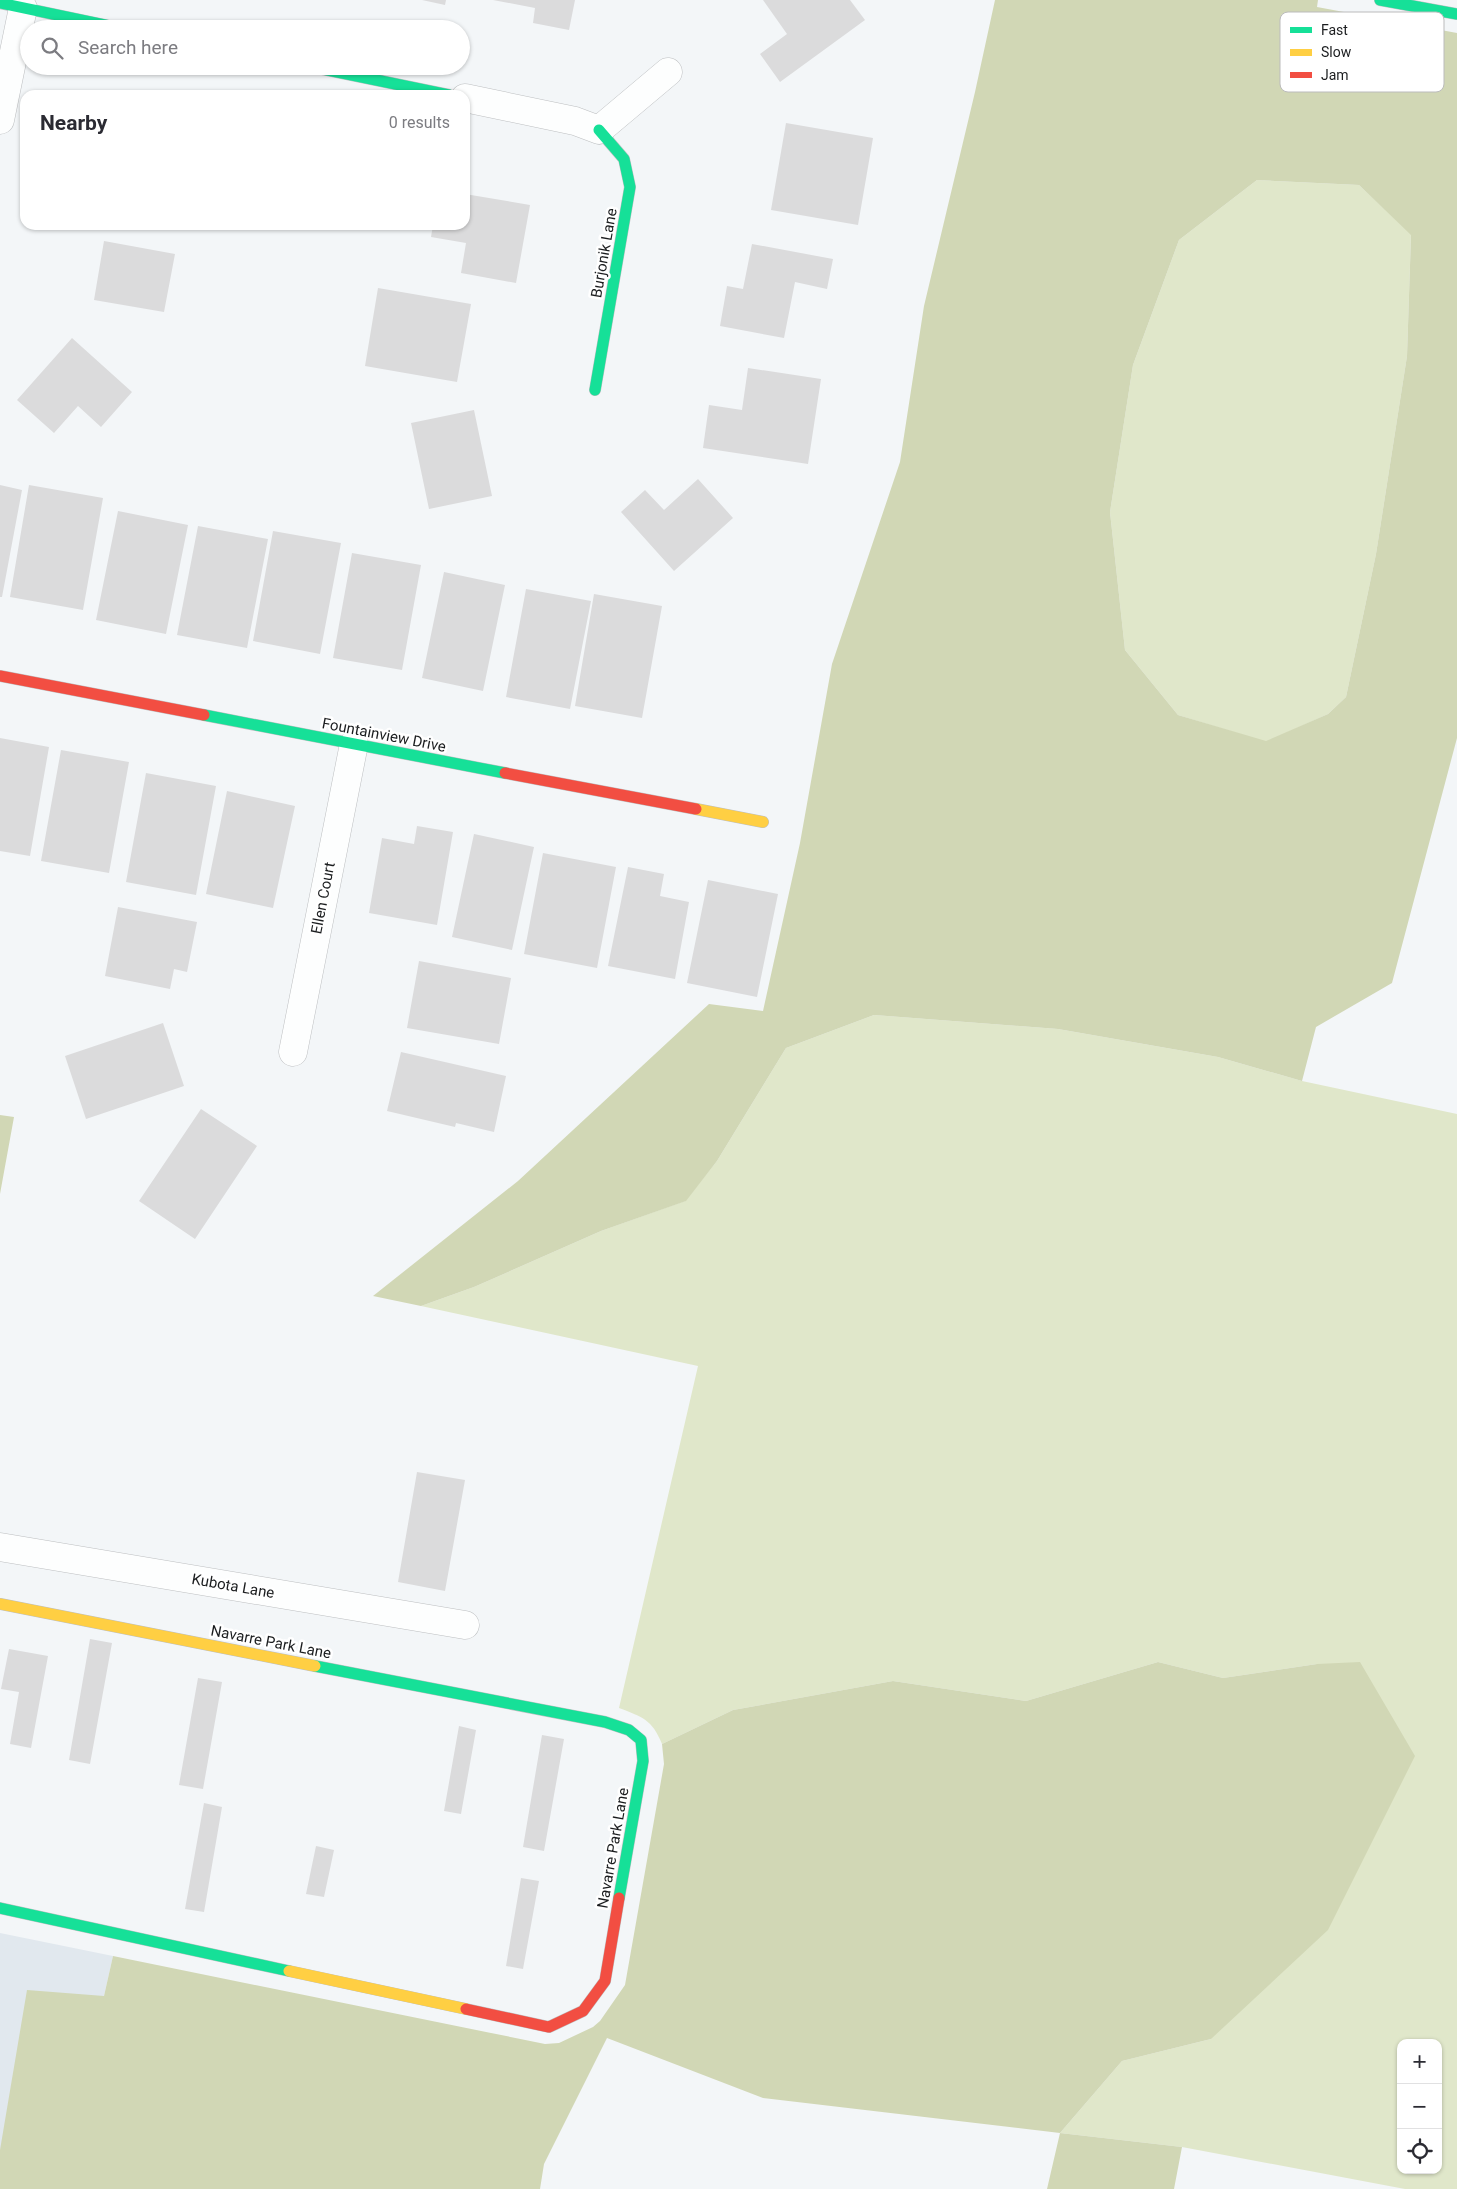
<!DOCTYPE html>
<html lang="en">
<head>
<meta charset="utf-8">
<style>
	:root { --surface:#fff; --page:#f2f2f3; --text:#2b2b33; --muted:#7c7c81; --line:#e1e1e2 }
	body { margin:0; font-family:Roboto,sans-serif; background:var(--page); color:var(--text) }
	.controls { position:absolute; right:15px; bottom:15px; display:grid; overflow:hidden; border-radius:10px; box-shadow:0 1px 4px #0004 }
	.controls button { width:45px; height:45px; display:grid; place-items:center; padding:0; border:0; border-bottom:1px solid var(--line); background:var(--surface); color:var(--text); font:25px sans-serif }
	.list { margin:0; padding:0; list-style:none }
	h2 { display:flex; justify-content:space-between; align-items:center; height:65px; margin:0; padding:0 20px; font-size:21px }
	h2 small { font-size:16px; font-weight:400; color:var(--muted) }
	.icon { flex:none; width:28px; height:28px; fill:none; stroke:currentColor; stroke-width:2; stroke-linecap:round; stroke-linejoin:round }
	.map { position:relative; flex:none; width:1457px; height:2189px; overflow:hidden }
	.search { position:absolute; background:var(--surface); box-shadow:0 1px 4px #0004; left:20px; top:20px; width:450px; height:55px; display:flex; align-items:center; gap:12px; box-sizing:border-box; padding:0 18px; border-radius:28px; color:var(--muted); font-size:19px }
	.panel { position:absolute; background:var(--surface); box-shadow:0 1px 4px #0004; left:20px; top:90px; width:450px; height:140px; border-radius:15px }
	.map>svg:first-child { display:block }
	.built { fill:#e1e8ee }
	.green { fill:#e0e7ca; fill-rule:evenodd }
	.forest { fill:#d1d7b5; fill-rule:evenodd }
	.building { fill:#dbdbdc }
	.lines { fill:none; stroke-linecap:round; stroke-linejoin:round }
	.street-casing { stroke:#bdbfc1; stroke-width:29 }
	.fast-casing { stroke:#bdbfc1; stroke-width:12 }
	.slow-casing { stroke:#bdbfc1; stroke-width:12 }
	.jam-casing { stroke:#bdbfc1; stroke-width:12 }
	.street { stroke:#fdfefe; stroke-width:28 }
	.fast { stroke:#16e098; stroke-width:11 }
	.slow { stroke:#ffcf43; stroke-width:11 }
	.jam { stroke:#f24e42; stroke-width:11 }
	.labels { text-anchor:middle; stroke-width:5; stroke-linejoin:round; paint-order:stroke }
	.street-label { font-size:15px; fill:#1b1d1f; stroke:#fff }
	.key { fill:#fff; stroke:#bbbbbc; stroke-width:1 }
	.key-label { font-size:14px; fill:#1b1d1f }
</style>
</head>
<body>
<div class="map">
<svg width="1457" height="2189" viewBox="0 0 1457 2189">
	<rect width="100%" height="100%" fill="#f3f6f8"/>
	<path class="built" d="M0,1933L113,1956L104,1996L0,2150Z"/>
	<path class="green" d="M1257,180L1359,185L1411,234L1407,356L1376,554L1346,697L1328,714L1266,742L1178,715L1125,650L1110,512L1133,365L1179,240Z
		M874,1015L1058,1029L1218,1057L1302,1081L1457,1114V2189H1405L1182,2147L1060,2133L1122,2061L1211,2039L1317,1664L1223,1678L1158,1662L1026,1701L893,1681L733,1710L662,1744C652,1719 642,1717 619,1708L698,1366L421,1306L474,1287L601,1231L685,1201L717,1161L786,1048ZM1401,2043H1438V2170H1401Z"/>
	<path class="forest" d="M995,0H1318L1317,7L1457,33V738L1392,983L1316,1027L1302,1081L1218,1057L1058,1029L874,1015L786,1048L717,1161L686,1201L601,1231L474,1287L421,1306L373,1296L518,1181L709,1004L763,1011L800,843L832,664L900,462L924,306L975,92ZM1257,180L1359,185L1411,235L1407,356L1376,554L1346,697L1328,714L1266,741L1178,715L1125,650L1110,512L1133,365L1179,240Z
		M0,1115L14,1117L0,1194Z
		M1158,1662L1223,1678L1317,1664L1360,1662L1415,1756L1328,1930L1211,2039L1122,2061L1060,2133L1182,2147L1174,2189H1047L1060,2133L763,2098L607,2038L544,2164L540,2189H0V2150L27,1990L104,1996L113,1956L545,2044L559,2043L593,2027L600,2021L625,1985L664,1764L662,1744L733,1710L893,1681L1026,1701Z"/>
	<path class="building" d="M422,0H446L445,5Z
		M493,0H575L569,30L533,23L535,8Z
		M763,0H850L865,20L780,82L760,54L787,34Z
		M786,123L873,138L858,225L771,210Z
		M465,194L530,205L516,283L461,273L466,243L431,237L433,225H465Z
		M104,241L175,254L164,312L94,300Z
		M752,244L833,259L827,289L795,282L784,338L720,326L727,286L743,289Z
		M378,288L471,304L457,382L365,366Z
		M72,338L132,392L101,427L78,406L54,433L17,400Z
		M748,368L821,379L808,464L703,448L709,405L742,410Z
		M474,410L492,496L429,509L411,423Z
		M698,479L733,518L674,571L621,512L645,490L664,510Z
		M0,485L22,490L2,597H0Z
		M29,485L103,498L83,610L10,597Z
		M118,511L188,525L166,634L96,620Z
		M198,526L268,539L247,648L177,635Z
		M273,531L341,543L320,654L253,641Z
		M352,553L421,565L402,670L333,658Z
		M444,572L505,585L483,691L422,678Z
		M526,589L591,601L570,709L506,697Z
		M594,594L662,606L642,718L575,706Z
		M0,738L49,747L30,856L0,851Z
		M61,750L129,762L109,873L41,861Z
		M146,773L216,786L196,895L126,882Z
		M227,791L295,806L273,908L206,894Z
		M417,826L453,832L437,925L369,913L382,838L414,844Z
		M474,834L534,847L512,950L452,937Z
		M543,853L616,867L597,968L524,954Z
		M628,867L664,874L660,896L689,902L675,979L608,966Z
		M708,880L778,894L757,997L687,983Z
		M118,907L197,922L187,972L174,969L170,989L105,976Z
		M419,961L511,978L499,1044L407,1028Z
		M163,1023L184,1086L86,1119L65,1056Z
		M401,1052L506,1076L494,1132L456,1123L455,1127L387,1111Z
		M201,1109L257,1146L195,1239L139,1201Z
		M417,1472L465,1480L445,1591L398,1582Z
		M90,1639L112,1643L90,1764L69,1760Z
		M9,1649L48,1656L31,1748L10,1744L19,1692L1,1689Z
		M198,1678L222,1682L203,1789L179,1785Z
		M459,1726L476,1730L461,1814L444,1811Z
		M542,1735L564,1739L544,1851L523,1847Z
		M204,1803L222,1807L204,1912L185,1909Z
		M316,1846L334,1850L324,1897L306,1894Z
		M521,1878L539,1881L523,1969L506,1966Z"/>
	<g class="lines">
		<defs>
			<path id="street" d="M465,98L575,121L599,130L668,72
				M0,120L23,8
				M293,1052L354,744
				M0,1547L465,1625"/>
			<path id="fast" d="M1380,0L1457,14
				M0,3L124,29
				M308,66L449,95
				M595,390L630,187L624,159L599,130
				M204,715L505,773
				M315,1666L605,1722L629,1730L641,1740L643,1761L619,1898
				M0,1908L289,1971"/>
			<path id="slow" d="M696,809L763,822
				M0,1604L315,1666
				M289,1971L466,2009"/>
			<path id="jam" d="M0,676L204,715
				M505,773L696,809
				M466,2009L549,2027L583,2011L605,1981L619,1898"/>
		</defs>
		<use href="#street" class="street-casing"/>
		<use href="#fast" class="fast-casing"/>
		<use href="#slow" class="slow-casing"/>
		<use href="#jam" class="jam-casing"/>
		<use href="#street" class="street"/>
		<use href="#fast" class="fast"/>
		<use href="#slow" class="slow"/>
		<use href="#jam" class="jam"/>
	</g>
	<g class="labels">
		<g class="street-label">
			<text transform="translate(604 253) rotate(-80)" y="5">Burjonik Lane</text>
			<text transform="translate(384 735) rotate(11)" y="5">Fountainview Drive</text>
			<text transform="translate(323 898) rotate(-79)" y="5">Ellen Court</text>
			<text transform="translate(233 1586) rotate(10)" y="5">Kubota Lane</text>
			<text transform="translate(271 1642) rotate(11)" y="5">Navarre Park Lane</text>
			<text transform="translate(613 1848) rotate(-80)" y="5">Navarre Park Lane</text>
		</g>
	</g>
	<rect x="1280" y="12" width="164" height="80" rx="8" class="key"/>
	<rect x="1290" y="27" width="22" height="6" fill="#16e098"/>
	<rect x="1290" y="49" width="22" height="7" fill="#ffcf43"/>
	<rect x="1290" y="72" width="22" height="6" fill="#f24e42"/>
	<g class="key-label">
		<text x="1321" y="35">Fast</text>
		<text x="1321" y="57">Slow</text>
		<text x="1321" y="80">Jam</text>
	</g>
</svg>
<div class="controls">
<button>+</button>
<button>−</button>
<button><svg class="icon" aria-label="locate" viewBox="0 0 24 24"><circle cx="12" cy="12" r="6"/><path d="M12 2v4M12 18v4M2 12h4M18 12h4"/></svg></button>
</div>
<div class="search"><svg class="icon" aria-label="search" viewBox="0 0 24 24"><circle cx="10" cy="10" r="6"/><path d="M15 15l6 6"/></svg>Search here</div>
<section class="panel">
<h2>Nearby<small>0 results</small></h2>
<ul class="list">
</ul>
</section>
</div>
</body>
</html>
